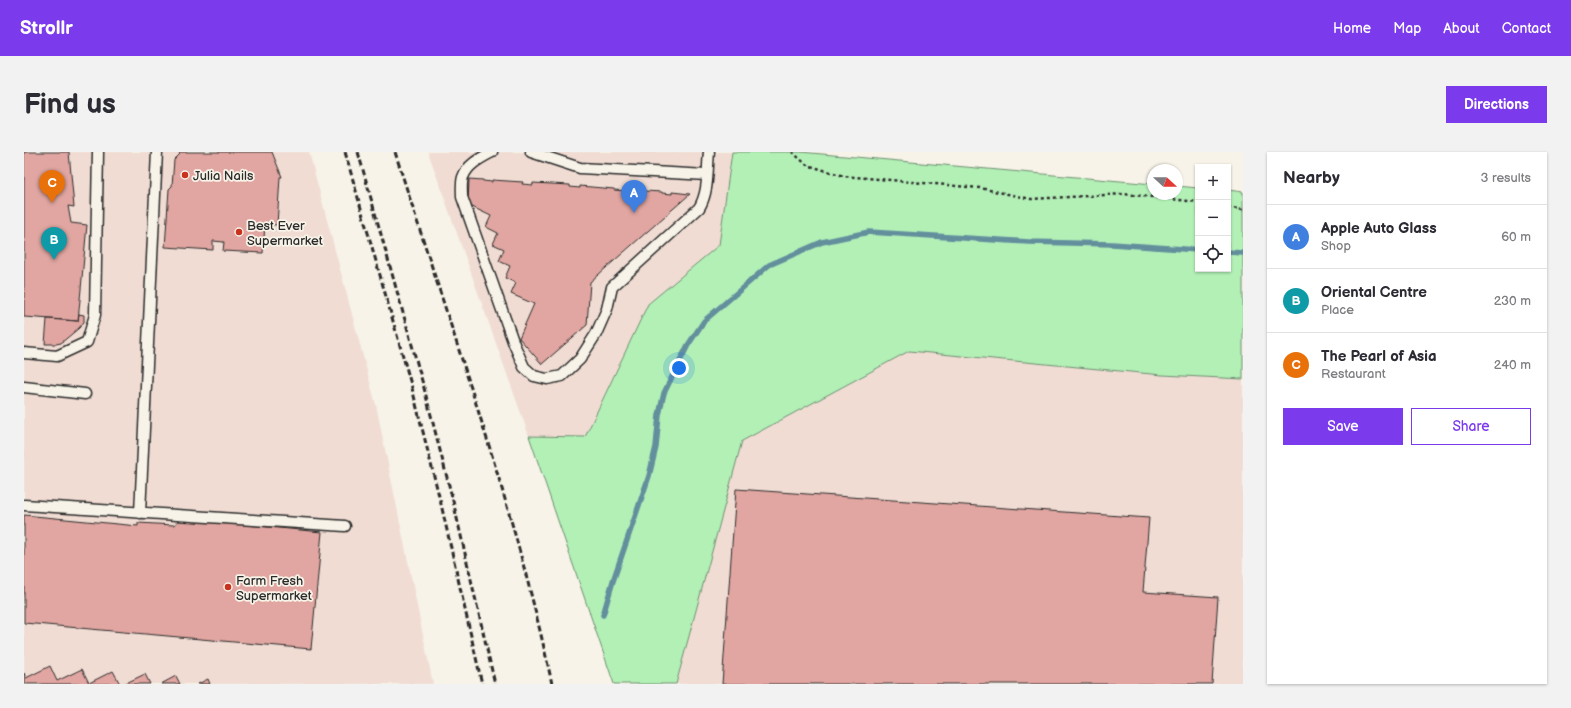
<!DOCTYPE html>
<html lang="en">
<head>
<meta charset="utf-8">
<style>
	:root { --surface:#fff; --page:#f2f2f3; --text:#2b2b33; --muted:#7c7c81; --line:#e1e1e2; --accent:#7c3aed }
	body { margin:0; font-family:"Balsamiq Sans",sans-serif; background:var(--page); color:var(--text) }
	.controls { position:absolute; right:12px; top:12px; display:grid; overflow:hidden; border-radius:0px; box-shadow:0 1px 3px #0004 }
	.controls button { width:36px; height:36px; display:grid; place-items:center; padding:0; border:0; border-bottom:1px solid var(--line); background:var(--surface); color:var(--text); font:20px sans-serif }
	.compass { position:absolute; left:1123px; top:12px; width:36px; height:36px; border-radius:50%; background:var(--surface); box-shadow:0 1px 3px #0004; rotate:111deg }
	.you { position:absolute; left:655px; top:216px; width:14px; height:14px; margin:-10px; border:3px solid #fff; border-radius:50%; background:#1a73e8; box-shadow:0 0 0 6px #1a73e833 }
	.badge { display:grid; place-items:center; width:26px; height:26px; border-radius:50%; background:var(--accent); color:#fff; font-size:13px; font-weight:700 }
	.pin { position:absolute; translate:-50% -33px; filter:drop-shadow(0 1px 2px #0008) }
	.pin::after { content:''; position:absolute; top:21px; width:14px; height:12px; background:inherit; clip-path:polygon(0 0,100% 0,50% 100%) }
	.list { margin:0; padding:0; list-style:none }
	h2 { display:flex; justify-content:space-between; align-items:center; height:52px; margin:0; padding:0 16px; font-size:17px }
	h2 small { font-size:13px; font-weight:400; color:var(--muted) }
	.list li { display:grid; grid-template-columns:26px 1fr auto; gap:12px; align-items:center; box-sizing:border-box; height:64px; padding:0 16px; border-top:1px solid var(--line) }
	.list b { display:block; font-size:15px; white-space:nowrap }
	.list p { margin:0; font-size:13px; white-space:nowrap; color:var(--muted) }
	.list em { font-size:13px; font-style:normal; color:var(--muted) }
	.actions { display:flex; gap:8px; padding:12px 16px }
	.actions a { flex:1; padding:9px 0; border:1px solid var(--accent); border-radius:0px; text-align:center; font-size:14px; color:var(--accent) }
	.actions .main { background:var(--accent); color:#fff }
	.icon { flex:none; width:22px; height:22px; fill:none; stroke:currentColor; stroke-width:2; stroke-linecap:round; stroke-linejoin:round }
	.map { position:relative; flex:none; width:1219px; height:532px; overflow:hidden; border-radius:0px }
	header { display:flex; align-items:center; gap:24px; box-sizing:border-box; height:56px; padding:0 20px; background:var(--accent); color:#fff }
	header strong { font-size:19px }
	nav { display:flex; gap:22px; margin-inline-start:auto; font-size:14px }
	.intro { display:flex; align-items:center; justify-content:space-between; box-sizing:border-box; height:96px; padding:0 24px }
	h1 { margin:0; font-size:28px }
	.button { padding:10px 18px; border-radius:0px; background:var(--accent); color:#fff; font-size:14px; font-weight:700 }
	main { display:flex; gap:24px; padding:0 24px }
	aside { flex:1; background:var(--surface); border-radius:0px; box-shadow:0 1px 3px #0004 }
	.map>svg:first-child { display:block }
	.built { fill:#f0dcd3 }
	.green { fill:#b2f0b6; stroke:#6e8e70 }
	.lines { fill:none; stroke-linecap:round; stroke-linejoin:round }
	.stream { stroke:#638f9d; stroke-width:5.5 }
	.building { fill:#e1a6a1; stroke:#2b2b2b }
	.service-casing { stroke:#2b2b2b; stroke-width:13 }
	.path { stroke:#2b2b2b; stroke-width:2.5; stroke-dasharray:3 3; stroke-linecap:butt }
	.service { stroke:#f7f3e8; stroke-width:10 }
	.rail { stroke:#2b2b2b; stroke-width:3; stroke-dasharray:6 3; stroke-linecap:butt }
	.poi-dot { fill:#c8321e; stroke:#f7f3e8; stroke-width:1.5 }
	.labels { text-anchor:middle; stroke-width:3.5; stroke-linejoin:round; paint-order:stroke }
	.poi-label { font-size:13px; fill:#2b2b2b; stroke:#f7f3e8; text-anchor:start }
</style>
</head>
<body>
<header>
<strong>Strollr</strong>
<nav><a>Home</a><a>Map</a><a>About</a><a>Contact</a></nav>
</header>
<div class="intro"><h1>Find us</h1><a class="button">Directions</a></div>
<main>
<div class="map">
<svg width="1219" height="532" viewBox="0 0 1219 532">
	<rect width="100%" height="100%" fill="#f7f3e8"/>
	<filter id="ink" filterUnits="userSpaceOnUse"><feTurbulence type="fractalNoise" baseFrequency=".025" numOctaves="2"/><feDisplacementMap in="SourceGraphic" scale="8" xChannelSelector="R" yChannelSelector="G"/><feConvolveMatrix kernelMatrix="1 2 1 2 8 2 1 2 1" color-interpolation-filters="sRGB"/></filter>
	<g filter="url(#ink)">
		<path class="built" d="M0,0H285L352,253L409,532H0Z
			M404,0H708L695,93L624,152L561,285L505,284Z
			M885,199L1138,223L1219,227V532H652L718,289Z"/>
		<path class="green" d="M708,0H776L1129,32V42H1153V34L1174,36V117H1204V38L1219,40V227L1138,223L885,199L718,289L652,532H590L505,284L561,285L624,152L695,93Z"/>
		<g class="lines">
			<path class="stream" d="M1204,100L1219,101
				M579,463L589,429L625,324L632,295L635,263L640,241L664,193L680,169L745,113L798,90L845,80L1005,90L1088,92L1174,98"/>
		</g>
		<path class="building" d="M0,0H45L50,55L44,54L47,71L63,73L54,169L0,165Z
			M155,0H248L258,25H256L253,73L241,72L239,101L199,99L200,90L189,89V98L141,95L145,37L148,34L150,8L156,2Z
			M445,27L459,28V29L468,30V28L499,30L498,32L509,33V31L546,33V35L556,36V34L590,37V38L603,39V38L638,40V41L648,42V40L666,42L566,130L563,173L518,212L495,186L510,152L487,142L492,131L481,126L486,114L475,109L480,97L469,92L474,81L462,75L467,64L444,53Z
			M55,162L60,163V170L55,176L37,191L32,192H21L23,167L54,169Z
			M712,337L1125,366L1119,440L1194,445L1188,532H698Z
			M0,363L114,374V371L150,373L158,367L298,380L287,497L0,471Z
			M26,514L33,529L58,517L65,531L89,519L96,532H0V521L2,526Z
			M121,522L126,532H100Z
			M152,524L156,532H137Z
			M184,527L186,532H174Z"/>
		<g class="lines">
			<defs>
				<path id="service" d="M468,0C457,6 444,12 439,25C437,31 438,39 438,45L490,192L500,215L510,224L523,227L538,224L556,207L572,182L583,157L588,135L675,56C685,40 683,18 685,0
					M507,0L556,16L683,23
					M0,201L33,204L63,190L71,163L74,0
					M0,235L61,242
					M0,353L321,374
					M116,361L133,0"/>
			</defs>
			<use href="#service" class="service-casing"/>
			<path class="path" d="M768,0L783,13L820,24L956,36L1007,47L1100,42L1174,50
				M1204,55L1219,58"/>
			<use href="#service" class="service"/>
			<path class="rail" d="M321,0L388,236L417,352L458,532
				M334,0L400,236L429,349L471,532
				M371,0C426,175 490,352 528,532"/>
		</g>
	</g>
	<g class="poi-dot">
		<circle cx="161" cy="23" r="4"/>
		<circle cx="215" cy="80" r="4"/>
		<circle cx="204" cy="435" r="4"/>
	</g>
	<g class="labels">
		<g class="poi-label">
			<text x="169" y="28">Julia Nails</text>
			<text x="223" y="78">Best Ever<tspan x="223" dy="15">Supermarket</tspan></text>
			<text x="212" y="433">Farm Fresh<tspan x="212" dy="15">Supermarket</tspan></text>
		</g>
	</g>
</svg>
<div class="controls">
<button>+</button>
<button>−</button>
<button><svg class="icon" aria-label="locate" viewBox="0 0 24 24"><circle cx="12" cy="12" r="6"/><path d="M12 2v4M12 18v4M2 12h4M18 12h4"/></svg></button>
</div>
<svg class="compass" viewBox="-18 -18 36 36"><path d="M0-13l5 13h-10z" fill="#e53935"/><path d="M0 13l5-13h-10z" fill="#7c7c81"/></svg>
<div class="you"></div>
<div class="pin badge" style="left:610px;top:61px;background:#3f7fe0">A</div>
<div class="pin badge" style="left:30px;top:108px;background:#0f9aa8">B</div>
<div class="pin badge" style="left:28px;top:51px;background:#e8710a">C</div>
</div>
<aside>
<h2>Nearby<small>3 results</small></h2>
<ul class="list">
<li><span class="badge" style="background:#3f7fe0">A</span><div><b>Apple Auto Glass</b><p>Shop</p></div><em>60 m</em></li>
<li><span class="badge" style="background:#0f9aa8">B</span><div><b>Oriental Centre</b><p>Place</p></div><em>230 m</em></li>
<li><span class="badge" style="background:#e8710a">C</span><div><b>The Pearl of Asia</b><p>Restaurant</p></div><em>240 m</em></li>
</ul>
<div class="actions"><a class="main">Save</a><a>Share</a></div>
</aside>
</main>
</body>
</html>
